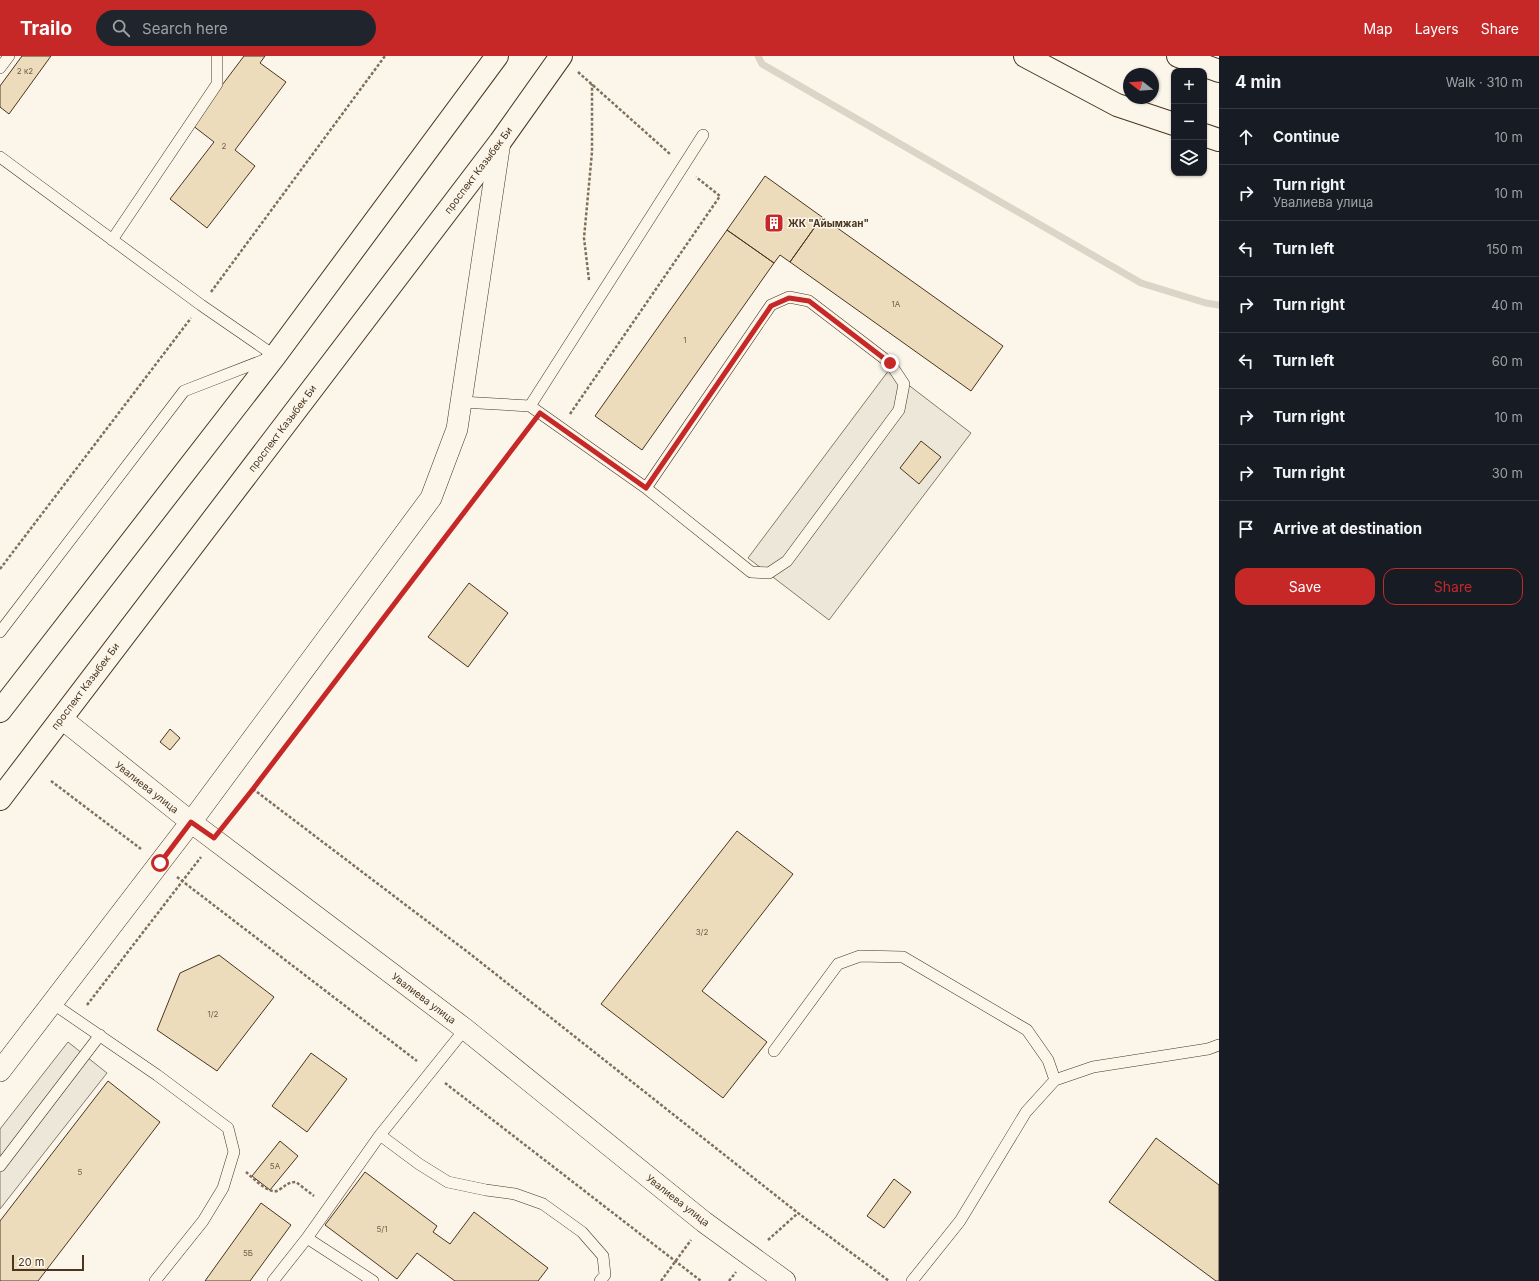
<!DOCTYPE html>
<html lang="en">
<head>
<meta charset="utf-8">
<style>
	:root { --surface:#171b24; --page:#20242c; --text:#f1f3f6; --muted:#9ea1a6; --line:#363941; --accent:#c62828 }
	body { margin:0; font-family:Inter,sans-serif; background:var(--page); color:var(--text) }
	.controls { position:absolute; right:12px; top:12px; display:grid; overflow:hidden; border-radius:8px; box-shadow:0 1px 3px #0004 }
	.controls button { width:36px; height:36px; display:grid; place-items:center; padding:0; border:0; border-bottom:1px solid var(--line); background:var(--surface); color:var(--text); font:20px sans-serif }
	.compass { position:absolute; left:1123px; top:12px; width:36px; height:36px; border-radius:50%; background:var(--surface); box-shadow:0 1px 3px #0004; rotate:287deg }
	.scale { position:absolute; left:12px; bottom:10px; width:72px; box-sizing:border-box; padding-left:4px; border:2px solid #4a3520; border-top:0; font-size:11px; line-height:14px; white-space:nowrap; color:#4a3520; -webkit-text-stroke:3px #fbf6e9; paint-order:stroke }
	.stop { position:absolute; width:12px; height:12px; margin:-9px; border:3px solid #c62828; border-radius:50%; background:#fff }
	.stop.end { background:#c62828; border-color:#fff; box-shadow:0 1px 4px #0008 }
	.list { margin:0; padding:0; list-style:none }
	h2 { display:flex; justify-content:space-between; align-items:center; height:52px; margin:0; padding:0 16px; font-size:17px }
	h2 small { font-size:13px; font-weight:400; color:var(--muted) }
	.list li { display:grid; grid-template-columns:26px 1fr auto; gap:12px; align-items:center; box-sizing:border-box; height:56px; padding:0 16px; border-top:1px solid var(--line) }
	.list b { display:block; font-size:15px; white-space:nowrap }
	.list p { margin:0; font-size:13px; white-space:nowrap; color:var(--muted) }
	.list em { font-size:13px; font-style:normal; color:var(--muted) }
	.actions { display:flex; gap:8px; padding:12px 16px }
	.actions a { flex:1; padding:9px 0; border:1px solid var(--accent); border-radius:12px; text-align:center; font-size:14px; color:var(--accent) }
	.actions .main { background:var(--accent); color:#fff }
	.icon { flex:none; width:22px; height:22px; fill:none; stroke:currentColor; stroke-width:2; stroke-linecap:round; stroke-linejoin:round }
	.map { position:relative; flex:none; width:1219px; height:1225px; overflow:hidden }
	header { display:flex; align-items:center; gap:24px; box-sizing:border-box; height:56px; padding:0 20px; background:var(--accent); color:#fff }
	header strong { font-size:19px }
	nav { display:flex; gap:22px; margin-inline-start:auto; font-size:14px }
	.search { width:280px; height:36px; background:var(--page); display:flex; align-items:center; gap:10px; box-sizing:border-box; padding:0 14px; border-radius:22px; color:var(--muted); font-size:15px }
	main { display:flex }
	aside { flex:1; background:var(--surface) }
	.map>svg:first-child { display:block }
	.parking { fill:#ede7d9; stroke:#887966 }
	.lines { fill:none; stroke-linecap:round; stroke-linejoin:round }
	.stream { stroke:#dcd4c6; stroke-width:7 }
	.building { fill:#ecdcbc; stroke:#4a3520 }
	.lane-casing { stroke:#4a3520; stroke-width:12 }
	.street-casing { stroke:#4a3520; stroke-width:22 }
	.secondary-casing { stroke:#4a3520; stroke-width:24 }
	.path { stroke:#7f6f5c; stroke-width:2.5; stroke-dasharray:3 2; stroke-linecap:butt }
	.lane { stroke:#fbf6e9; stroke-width:11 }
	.street { stroke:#fbf6e9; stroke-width:21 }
	.secondary { stroke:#fbf6e9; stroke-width:22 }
	.route { stroke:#c62828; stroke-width:5 }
	.labels { text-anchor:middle; stroke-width:3; stroke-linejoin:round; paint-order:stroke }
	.number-label { font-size:8px; fill:#725f47 }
	.street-label { font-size:10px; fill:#4a3520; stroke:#fbf6e9 }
	.poi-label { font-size:10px; font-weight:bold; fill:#4a3520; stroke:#fbf6e9; text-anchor:start }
</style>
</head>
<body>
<header>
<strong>Trailo</strong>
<div class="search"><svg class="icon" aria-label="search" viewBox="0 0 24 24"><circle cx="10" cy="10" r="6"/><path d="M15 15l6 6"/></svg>Search here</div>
<nav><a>Map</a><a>Layers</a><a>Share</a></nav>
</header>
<main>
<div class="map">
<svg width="1219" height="1225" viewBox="0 0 1219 1225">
	<rect width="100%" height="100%" fill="#fbf6e9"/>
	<path class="parking" d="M889,314L971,377L829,564L748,502Z
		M68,986L107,1017L0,1153V1073Z"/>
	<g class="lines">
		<path class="stream" d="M758,0L762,8L1141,227L1206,247L1219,249"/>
	</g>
	<path class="building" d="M22,0H51L9,58L0,51V30Z
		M244,0H265L260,7L286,26L235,94L255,110L207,172L170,143L214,86L192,69Z
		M765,120L822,161L790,206L780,199L774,207L727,174Z
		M822,161L1003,290L971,335L790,206Z
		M727,174L774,207L642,394L595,360Z
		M921,385L941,401L919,428L900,412Z
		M469,527L508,557L468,611L428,581Z
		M170,673L180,682L170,694L160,686Z
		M737,775L793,818L702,935L767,986L723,1042L601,948Z
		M219,899L274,941L217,1015L157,974L180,917Z
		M311,997L347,1023L307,1076L272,1050Z
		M108,1025L160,1066L38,1225H0V1165Z
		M1156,1082L1219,1129V1225H1216L1109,1146Z
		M280,1085L298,1100L270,1134L252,1120Z
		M365,1116L437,1170L433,1176L450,1188L474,1156L548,1212L538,1225H455L417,1197L397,1223L325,1169Z
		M894,1123L911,1136L884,1172L867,1160Z
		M261,1147L291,1169L250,1225H205Z"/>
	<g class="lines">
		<defs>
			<path id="lane" d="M0,12L9,0
				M0,101L201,249L275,300
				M112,184L217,28V0
				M461,346L530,350L646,432L771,249L789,241L809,245L890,307L904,328L899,354L787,505L769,517L751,516L646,432
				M530,350L703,79
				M0,576L184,335L269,302
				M52,947L157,1019L228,1072L234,1096L223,1132L203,1165L155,1225
				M774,995L838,908L860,900L903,901L1027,974L1048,1004L1055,1024
				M380,1079L419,1108L448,1126L486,1134L515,1138L543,1148L582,1176L603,1200L605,1219L600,1225
				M0,1110L100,979
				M307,1182L373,1225
				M273,1225L307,1182L380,1079L465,973
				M912,1225L960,1165L1026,1056L1055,1024L1093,1011L1208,993L1219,989"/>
			<path id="street" d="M61,662L191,766L465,973L704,1166L785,1225
				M0,1015L191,766L431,442L457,373L500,86"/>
			<path id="secondary" d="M1025,0L1117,49L1174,68
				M1178,0L1219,15
				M1204,79L1219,84
				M0,655L275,300L497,0
				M0,743L500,86L561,0"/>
		</defs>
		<use href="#lane" class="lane-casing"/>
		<use href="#street" class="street-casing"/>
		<use href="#secondary" class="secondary-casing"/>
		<path class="path" d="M578,16L670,98
			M589,224L584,182L592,96V28
			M211,236L385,0
			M570,358L720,140L696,121
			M0,513L191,262
			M51,725L141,793
			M253,733L469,897L798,1157L889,1225
			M228,765L530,370
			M177,821L417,1005
			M87,949L201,801
			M445,1027L701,1225
			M246,1116C253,1122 270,1140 279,1134C285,1130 288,1126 296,1126L314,1140
			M768,1184L798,1157
			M661,1225L691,1184
			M729,1225L736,1216"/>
		<use href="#lane" class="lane"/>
		<use href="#street" class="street"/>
		<use href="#secondary" class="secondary"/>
	</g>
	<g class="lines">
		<path class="route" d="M160,807L191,766L214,782L253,733L540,357L646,432L771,250L789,242L809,245L890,307"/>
	</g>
	<defs>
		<symbol id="building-square" viewBox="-11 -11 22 22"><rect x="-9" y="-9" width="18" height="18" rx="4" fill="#c62828" stroke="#fbf6e9"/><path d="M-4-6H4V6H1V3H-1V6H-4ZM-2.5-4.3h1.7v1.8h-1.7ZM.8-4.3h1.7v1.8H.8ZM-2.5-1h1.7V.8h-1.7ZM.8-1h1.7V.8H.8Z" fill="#fff"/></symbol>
	</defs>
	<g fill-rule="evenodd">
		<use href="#building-square" x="763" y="156" width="22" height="22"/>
	</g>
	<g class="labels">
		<g class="number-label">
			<text x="25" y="18">2 к2</text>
			<text x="224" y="93">2</text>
			<text x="896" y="251">1А</text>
			<text x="685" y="287">1</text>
			<text x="702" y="879">3/2</text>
			<text x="213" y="961">1/2</text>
			<text x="275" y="1113">5А</text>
			<text x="80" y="1119">5</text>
			<text x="382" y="1176">5/1</text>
			<text x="248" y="1200">5Б</text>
		</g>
		<g class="street-label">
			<text transform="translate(478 114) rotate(-53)" y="4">проспект Казыбек Би</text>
			<text transform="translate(282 372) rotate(-53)" y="4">проспект Казыбек Би</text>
			<text transform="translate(85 630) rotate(-53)" y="4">проспект Казыбек Би</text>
			<text transform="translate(147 731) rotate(38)" y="4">Увалиева улица</text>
			<text transform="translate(424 942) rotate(37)" y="4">Увалиева улица</text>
			<text transform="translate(678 1144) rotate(38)" y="4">Увалиева улица</text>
		</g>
		<g class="poi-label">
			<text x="788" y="171">ЖК "Айымжан"</text>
		</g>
	</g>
</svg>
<div class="controls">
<button>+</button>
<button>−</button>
<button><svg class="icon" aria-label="layers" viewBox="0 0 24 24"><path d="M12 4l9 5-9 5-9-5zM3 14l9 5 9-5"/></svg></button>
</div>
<svg class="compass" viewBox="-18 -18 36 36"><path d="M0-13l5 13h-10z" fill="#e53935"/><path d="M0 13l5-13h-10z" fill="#9ea1a6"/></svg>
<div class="scale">20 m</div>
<div class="stop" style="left:160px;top:807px"></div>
<div class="stop end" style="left:890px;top:307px"></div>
</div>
<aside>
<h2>4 min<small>Walk · 310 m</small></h2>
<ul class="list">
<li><svg class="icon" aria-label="ahead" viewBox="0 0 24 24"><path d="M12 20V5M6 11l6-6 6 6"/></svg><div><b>Continue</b></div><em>10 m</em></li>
<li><svg class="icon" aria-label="right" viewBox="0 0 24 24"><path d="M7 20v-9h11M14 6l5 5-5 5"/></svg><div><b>Turn right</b><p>Увалиева улица</p></div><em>10 m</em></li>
<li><svg class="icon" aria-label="left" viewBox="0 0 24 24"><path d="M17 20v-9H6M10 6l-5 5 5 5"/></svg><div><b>Turn left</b></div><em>150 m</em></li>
<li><svg class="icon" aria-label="right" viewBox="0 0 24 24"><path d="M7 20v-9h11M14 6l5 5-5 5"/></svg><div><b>Turn right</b></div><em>40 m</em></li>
<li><svg class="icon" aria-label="left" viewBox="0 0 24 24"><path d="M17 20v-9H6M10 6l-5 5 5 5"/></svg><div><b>Turn left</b></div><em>60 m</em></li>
<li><svg class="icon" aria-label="right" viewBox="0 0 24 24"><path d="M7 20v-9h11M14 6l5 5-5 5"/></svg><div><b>Turn right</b></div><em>10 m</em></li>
<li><svg class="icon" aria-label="right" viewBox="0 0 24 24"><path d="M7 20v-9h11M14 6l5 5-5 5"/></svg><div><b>Turn right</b></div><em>30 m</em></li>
<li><svg class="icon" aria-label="arrive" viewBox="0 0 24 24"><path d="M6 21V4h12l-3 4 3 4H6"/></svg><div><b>Arrive at destination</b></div></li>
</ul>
<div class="actions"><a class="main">Save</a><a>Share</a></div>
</aside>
</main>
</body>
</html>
